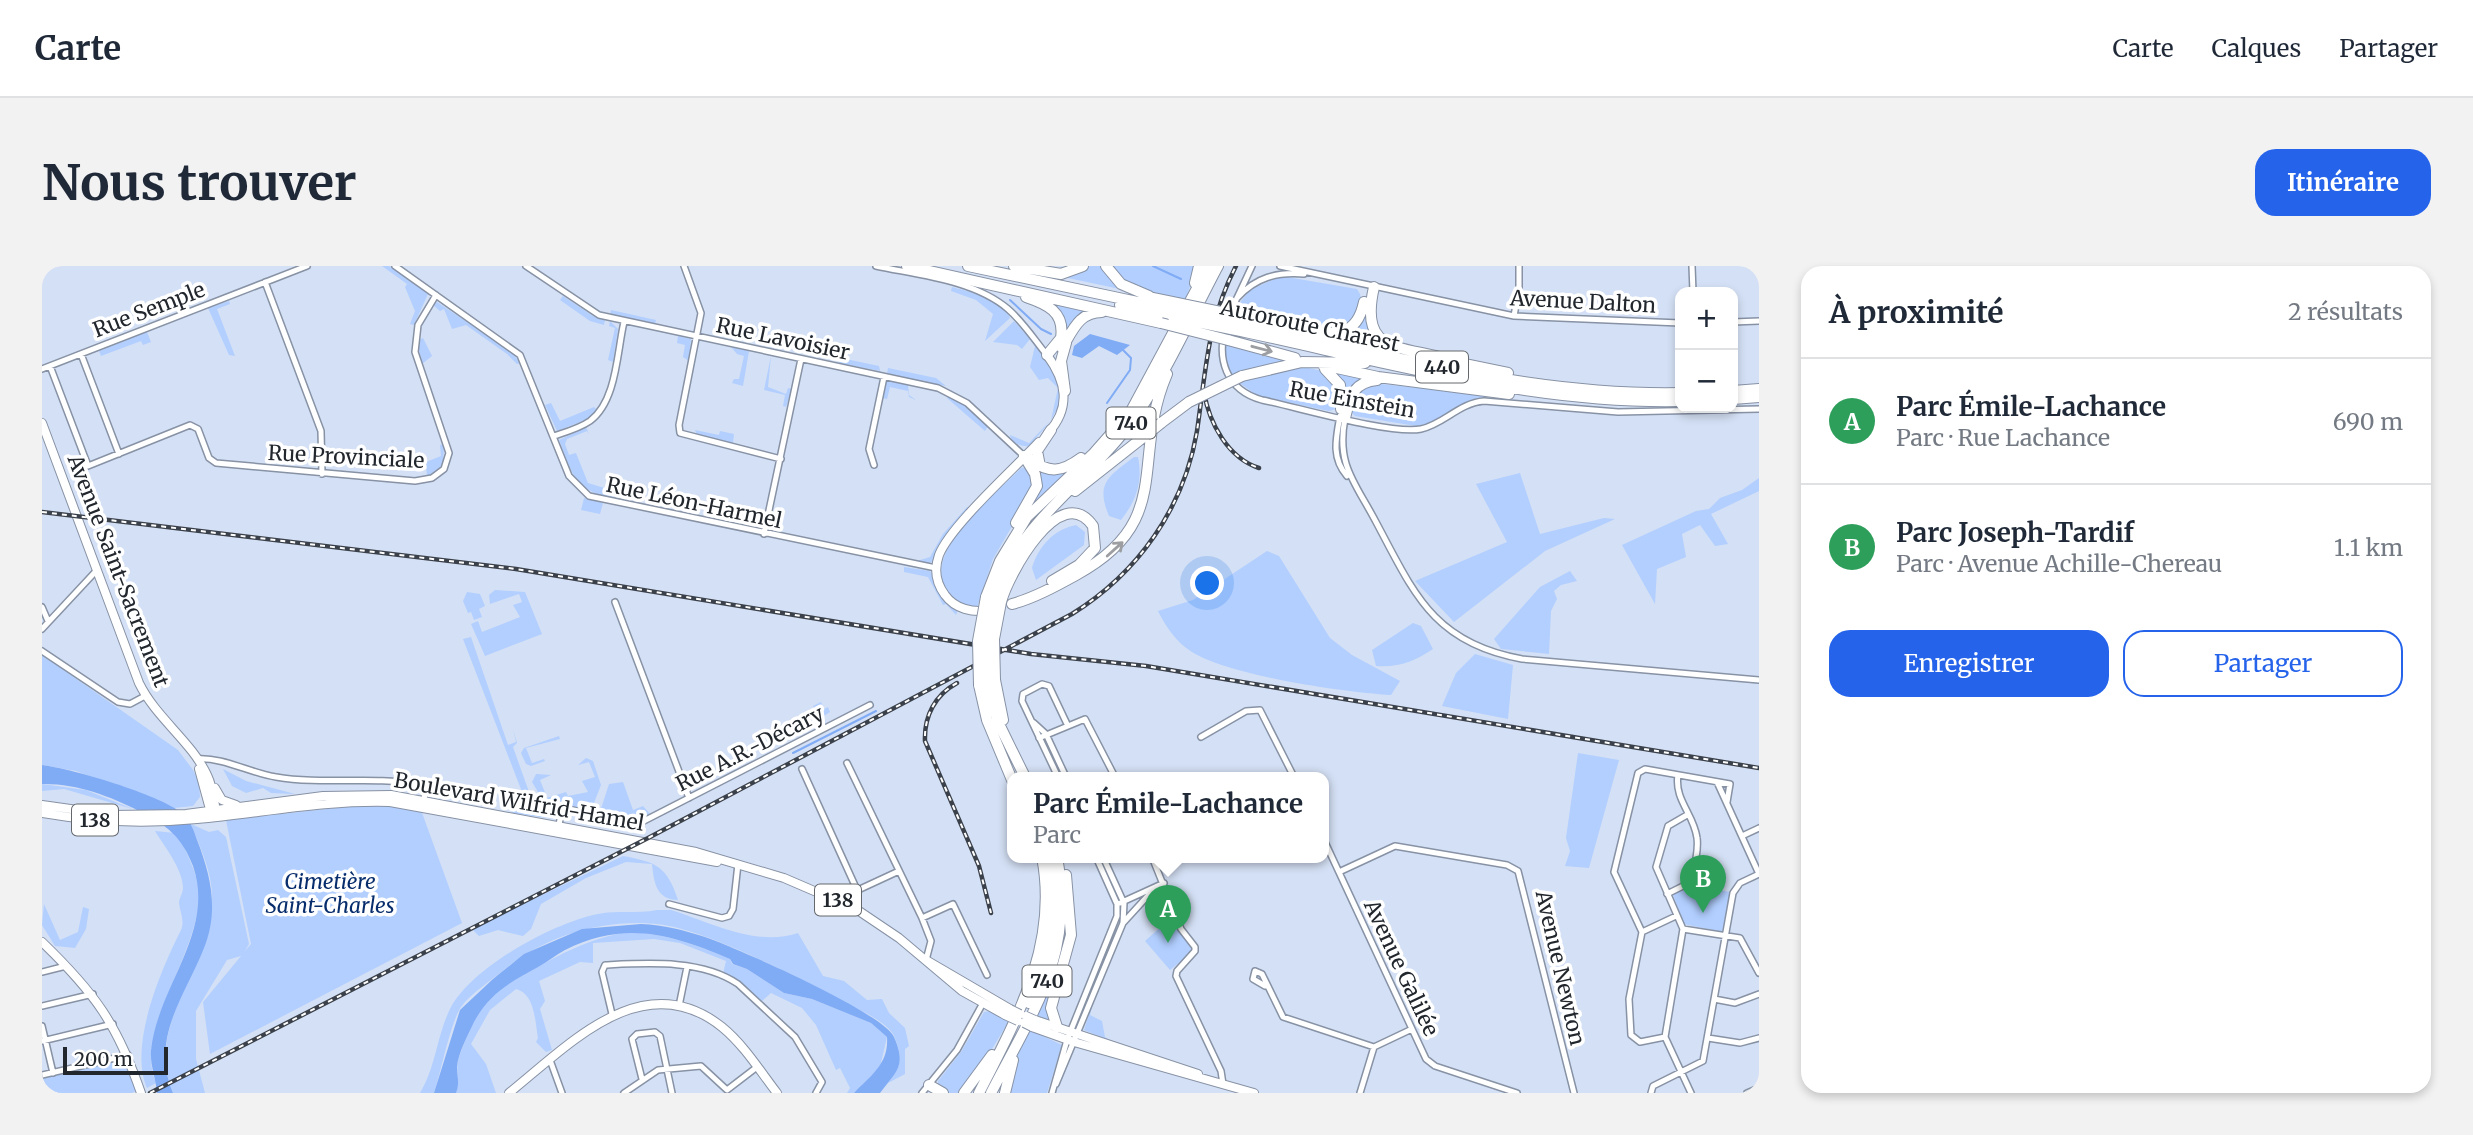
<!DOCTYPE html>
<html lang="fr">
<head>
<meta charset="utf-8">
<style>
	:root { --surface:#fff; --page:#f2f2f3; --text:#1f2937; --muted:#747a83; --line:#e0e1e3; --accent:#2563eb }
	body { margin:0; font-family:Merriweather,serif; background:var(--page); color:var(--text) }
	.controls { position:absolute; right:21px; top:21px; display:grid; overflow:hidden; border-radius:14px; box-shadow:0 4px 10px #0003 }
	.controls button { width:63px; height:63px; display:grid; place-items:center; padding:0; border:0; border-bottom:2px solid var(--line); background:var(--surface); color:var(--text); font:35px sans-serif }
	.scale { position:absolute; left:21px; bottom:18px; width:105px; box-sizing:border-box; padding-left:7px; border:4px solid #22272e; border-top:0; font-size:19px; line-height:24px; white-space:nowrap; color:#22272e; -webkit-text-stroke:5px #fff; paint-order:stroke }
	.you { position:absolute; left:1166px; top:318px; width:24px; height:24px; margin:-18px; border:5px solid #fff; border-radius:50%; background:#1a73e8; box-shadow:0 0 0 10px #1a73e833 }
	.badge { display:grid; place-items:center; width:46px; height:46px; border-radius:50%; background:var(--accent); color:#fff; font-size:23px; font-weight:700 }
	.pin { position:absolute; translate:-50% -58px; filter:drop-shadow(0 2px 4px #0008) }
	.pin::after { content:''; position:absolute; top:37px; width:24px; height:21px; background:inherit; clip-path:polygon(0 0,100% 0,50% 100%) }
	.popup { position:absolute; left:965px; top:506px; width:322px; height:91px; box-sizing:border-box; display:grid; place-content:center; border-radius:14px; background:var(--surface); filter:drop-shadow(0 2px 5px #0005); font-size:23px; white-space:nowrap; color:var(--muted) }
	.popup b { font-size:26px; color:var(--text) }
	.popup::after { content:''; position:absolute; left:50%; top:100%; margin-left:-14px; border:14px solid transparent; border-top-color:var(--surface) }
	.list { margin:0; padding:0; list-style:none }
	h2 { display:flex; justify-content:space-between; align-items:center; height:91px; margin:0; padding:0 28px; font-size:30px }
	h2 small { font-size:23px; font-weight:400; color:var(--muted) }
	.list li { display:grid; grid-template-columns:46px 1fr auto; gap:21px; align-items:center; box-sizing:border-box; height:126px; padding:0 28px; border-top:2px solid var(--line) }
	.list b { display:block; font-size:26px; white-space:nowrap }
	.list p { margin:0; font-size:23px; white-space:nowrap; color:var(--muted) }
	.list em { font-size:23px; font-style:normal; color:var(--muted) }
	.actions { display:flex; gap:14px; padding:21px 28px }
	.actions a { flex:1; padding:16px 0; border:2px solid var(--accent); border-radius:21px; text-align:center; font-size:24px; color:var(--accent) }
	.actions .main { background:var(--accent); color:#fff }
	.map { position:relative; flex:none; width:1717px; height:827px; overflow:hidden; border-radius:21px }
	header { display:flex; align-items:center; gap:42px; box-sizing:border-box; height:98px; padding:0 35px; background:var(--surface); border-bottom:2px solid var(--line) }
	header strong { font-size:33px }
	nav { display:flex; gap:38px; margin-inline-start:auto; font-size:24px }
	.intro { display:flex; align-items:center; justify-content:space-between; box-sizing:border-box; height:168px; padding:0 42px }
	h1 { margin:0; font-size:49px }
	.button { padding:18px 32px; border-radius:21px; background:var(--accent); color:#fff; font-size:24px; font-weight:700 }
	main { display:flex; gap:42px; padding:0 42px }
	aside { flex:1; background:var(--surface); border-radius:21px; box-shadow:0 4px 10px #0003 }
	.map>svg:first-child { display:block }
	.green { fill:#b2cfff }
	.water { fill:#80abf5 }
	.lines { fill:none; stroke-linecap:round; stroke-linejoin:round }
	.stream { stroke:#80abf5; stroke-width:2 }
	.minor-casing { stroke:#8792a5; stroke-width:8 }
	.major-casing { stroke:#8792a5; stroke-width:10 }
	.highway-casing { stroke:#8792a5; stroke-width:12 }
	.minor { stroke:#fff; stroke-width:5 }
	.major { stroke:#fff; stroke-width:8 }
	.highway { stroke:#fff; stroke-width:10 }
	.rail-casing { stroke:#3b414a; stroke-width:4.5 }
	.rail { stroke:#fff; stroke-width:2; stroke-dasharray:5; stroke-linecap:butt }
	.major-bridge-casing { stroke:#8792a5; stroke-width:10; stroke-linecap:butt }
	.highway-bridge-casing { stroke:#8792a5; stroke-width:12; stroke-linecap:butt }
	.major-bridge { stroke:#fff; stroke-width:8 }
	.highway-bridge { stroke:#fff; stroke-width:10 }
	.oneway { stroke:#9c9ea1 }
	.labels { text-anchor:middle; stroke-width:7; stroke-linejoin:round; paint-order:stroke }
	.shield { fill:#fff; stroke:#64686d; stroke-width:2 }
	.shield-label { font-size:19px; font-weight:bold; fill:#22272e }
	.street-label { font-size:21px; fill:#22272e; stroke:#fff }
	.park-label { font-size:21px; font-style:italic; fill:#082d6c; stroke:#fff }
</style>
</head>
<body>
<header>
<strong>Carte</strong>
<nav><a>Carte</a><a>Calques</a><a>Partager</a></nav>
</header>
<div class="intro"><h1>Nous trouver</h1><a class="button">Itinéraire</a></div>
<main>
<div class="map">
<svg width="1717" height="827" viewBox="0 0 1717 827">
	<rect width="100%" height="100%" fill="#d4e0f5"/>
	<path class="green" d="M340,0H347L386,28L372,59L368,58L373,45L363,21L365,18Z
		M1044,0H1061L1078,23L1021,11Z
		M1067,0H1155L1143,35L1090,22Z
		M1239,10L1315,23C1328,40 1308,58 1293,63L1193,43L1208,24Z
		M910,21C928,26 962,33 968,52L943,75L951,48L934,34L909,25Z
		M521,30L551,50L563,54L562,59L548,55L518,34Z
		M995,30L1051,43L1019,81L1023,66Z
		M187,35L188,38L175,43L193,90L187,89L166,42Z
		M395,36L467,84L479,97L475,98L465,88L424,59L410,63L402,43L398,45L391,39Z
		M1324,43L1325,59L1343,79L1299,69Z
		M569,44L614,54L613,58L568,49Z
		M568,55L576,63L571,96L566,94L573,62L567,60Z
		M972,55L988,73L980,83L975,79L951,76Z
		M105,66L109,76L101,79L99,75L59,90L57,85Z
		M636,70L649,73L647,95L641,91L643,79L635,77Z
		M381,72L390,90L380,98L375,75Z
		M1183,78L1248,95L1192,111L1183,97Z
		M993,80C1028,127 1026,138 987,180C980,181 969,177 968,169L987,177L1009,154L1016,122L1006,112L997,114L988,101Z
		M689,81L707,85L701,120L690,117L692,113H697L702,90L695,88Z
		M729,90L726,121L744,128L746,122L750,123L744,141L741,140L743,129L722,124Z
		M799,92L837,100L838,105L797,97Z
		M1258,100L1280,105L1296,121L1294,143L1287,145L1216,130L1196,116Z
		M846,102L894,112L904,120L845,108Z
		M1295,106L1324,112L1304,132Z
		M848,115L866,119L867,129L874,134L867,131L866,125L848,121L845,133L840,132L844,116Z
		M1330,117L1452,130L1431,133L1388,157L1374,160L1313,150L1309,146L1316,124Z
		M906,129L919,135L946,160L943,165L905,132Z
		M509,137L518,155L552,141L555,144L546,153L515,165L503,139Z
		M544,161L547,168L545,165L525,173L523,178L527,189L534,187L546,217L572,225L570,233C532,223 530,208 517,174Z
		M653,164L677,169L678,165L692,168L691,177L655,169Z
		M402,178L401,199L385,211L384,196L399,190L398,179Z
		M1092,191H1096C1101,216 1094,235 1079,254L1067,250C1053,217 1067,210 1092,191Z
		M985,201L991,211L990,226L951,293L935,342C922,340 911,336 904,323C880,284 954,228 979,202Z
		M1031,201L979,255L994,230L993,202Z
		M1478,207L1498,268L1562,252L1573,253L1503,285L1412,356L1373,315L1465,276L1434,218Z
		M1717,212V225L1669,248L1686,278L1673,280L1658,259L1640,268L1644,291L1615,303L1613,338L1580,279L1654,245L1667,243L1678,232L1700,224Z
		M542,232L561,237L558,248L539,244Z
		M925,241L928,242L891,295L885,298L875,295L888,291L901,268Z
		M1034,259L1043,266L1042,279L994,314L990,302C996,281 1012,263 1034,259Z
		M1225,285L1237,290L1288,372L1310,389L1358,415L1349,429C1301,426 1189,410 1150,386C1134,376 1124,361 1116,345L1151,334Z
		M862,301L888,305L916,344L914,349L904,338L901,339L886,311L862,306Z
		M1528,305L1535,315L1519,319L1512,325L1515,333L1509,345L1507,388L1459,383L1452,373L1498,321Z
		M453,324L483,326L500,368L443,390L429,358L436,355L440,366L478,351L471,339L480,336L477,328L448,338L447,329Z
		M425,326L438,328L443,340L437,343L440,351L432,354L429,346L426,347L421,335Z
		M1371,357L1379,360L1391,383C1373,395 1356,402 1334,400L1330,384Z
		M429,371L466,479L474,476L471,463L475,477L471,481L492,540L483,542L472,536L482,531L421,373Z
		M1433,388L1471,399L1466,453L1400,440L1414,407Z
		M0,389L136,484L151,504L157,516L158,531L151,540L132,542L34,505L0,499Z
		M779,436L782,443L786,441L788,446L782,450L784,458L776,462L779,457L771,440Z
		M517,470L518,473L484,482L490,497L502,493L503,495L489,500L484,498L479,487L482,482Z
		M1536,487L1577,494L1547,602L1523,600L1528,585L1524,572Z
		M544,492L551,495L559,519L550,542L542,544L499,538L498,534L524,526L526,530L546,526L540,515L553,511L547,496L536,499Z
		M181,503L204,515L253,528L229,527L221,522L204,527L190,520Z
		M494,508L509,509L498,514L504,529L499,531L490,516Z
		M581,516L591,544L601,540L608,548L594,554L557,549L567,518Z
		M0,518L44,524L91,543L22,523L0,525Z
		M331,538L379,544L420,657L168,788L161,736L199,690L185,694L154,745V793L163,827H131C101,757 171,701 170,631C170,605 158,582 149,558L167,566L176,564L184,571L207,678L203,685L209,678L184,554Z
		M468,541L483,548L509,544L515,549L512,553L470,547Z
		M113,565L133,567L138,572C145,589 156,608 157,627C159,684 91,766 114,817L105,822C86,779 120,702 139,664C143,655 138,646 137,637C137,632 141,627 141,622C141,603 122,580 113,565Z
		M581,590C614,596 625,600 636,634C614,633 612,617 610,598L584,596L544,612L499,638L489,663L481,670L456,664L437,670L430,663Z
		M1650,619L1688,626L1680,666L1642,658L1631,629Z
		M2,638L18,674L36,666L41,641L47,643L44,663L33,682L13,680L0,659Z
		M615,644H629C670,657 714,681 756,667L781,710L802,715L825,734L840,733L847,747L863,762L867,780L863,783V808L846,817L838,827C854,805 864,802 853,772C846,753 801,737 783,727C744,705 666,666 622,659C567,651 506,668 463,703C450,714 429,727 419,741C408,758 399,806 392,827H378C394,801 395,768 409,741C432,700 511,657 556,648C576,644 595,648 615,644Z
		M1024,645L1027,660L1006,755L995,750L1019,690Z
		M1131,650L1150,682L1148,688L1128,704L1103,675Z
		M584,666C622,667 653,678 688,693L690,698L705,703L742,727L770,733L829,757L845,771L838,801L812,827H805L808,822L798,802L794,804L774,759L760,742L729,727L719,736L697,715L681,708L684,695L638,677L612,673L551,677V697L538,696L497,715L503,735L498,743L510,784L504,786L494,776L496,772C493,755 493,728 474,723L448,744L429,778L444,798L454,827H414C418,814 413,804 417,791C424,771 435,745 449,729C458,719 474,712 486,706C521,687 544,674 584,666Z
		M1051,736L1048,749L1060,755L1063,771L1069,775L1042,764Z
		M949,745L967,755L930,816L917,827H905L896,820V815L919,786L942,746Z
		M988,764L1020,779L1005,827H965L973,794Z
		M79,794L83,796L94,825L90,827H0V813Z"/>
	<path class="water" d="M1048,68L1088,79L1075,89L1057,80L1040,92L1030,89L1032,80Z
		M0,499C31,503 116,528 140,547C148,553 152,565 155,574C169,610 177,645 162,682C142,732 108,772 131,827H115C114,813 108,799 109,785C115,721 174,666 151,600C140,571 125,559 97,545C68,530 33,517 0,518Z
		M599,658C622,659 641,664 663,671C693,681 842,747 852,771C865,801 854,805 838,827H812C829,809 847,798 845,771L829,757L770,733L742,727L705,703L691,698L688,693C629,668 583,654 523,684C514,689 505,696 496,701C468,716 447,728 432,756C426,769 416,787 415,801C415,812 418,816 414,827H392L418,744L451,713L482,688L540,663Z"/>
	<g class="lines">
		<path class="stream" d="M1111,0L1139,13
			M968,34L999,63L1009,68
			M1065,137L1088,104L1089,92L1081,84
			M751,487L834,445"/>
		<defs>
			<path id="minor" d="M353,0L478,89L527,210L547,230L894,302
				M484,0L557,49L896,122L925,137L982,190
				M642,0L659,47L637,159L638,167L739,193
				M834,0C876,9 932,14 966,43C981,56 992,73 1004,88
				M1238,0L1472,50L1638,57
				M1650,0L1651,26
				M223,16L279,165L280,208
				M1195,32C1214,11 1235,6 1262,8
				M1188,47L1210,0
				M1472,50L1477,22V0
				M1691,56L1717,55
				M1184,60C1174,93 1184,124 1220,134C1255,141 1349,169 1379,163C1402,158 1417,137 1442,135L1576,146L1717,143
				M39,88L77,188
				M8,100L46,200L148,159L156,163L167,192L174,197L373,215L390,212L402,203L407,187L373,86L376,59L394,29
				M0,103L265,0
				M1298,150C1294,172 1289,192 1305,210
				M1303,152C1294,199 1313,216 1334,256C1372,327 1391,377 1480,393L1717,414
				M512,170C524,166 538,162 548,155C575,135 575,85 582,56
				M832,199L827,183L842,111
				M722,268L759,93
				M573,336L647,532
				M0,341L6,355
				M0,363L55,304
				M0,385L76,436L88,438L103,430
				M992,457L1004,468L1024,511
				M1159,471L1204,445L1218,444L1252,511
				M997,472L1043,453L1073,511
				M155,493C181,491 208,507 234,511C281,519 329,510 376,518L383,521L382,538
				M805,497L880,652L889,675L884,694
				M760,503L815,624
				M1016,511L980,435L981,428L1000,418L1007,420L1025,458
				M1675,516L1717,608
				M464,535C484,548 484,541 505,541C536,540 564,559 596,558L828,439
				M1645,549L1626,560L1614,601L1641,663L1623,771L1649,827
				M516,564L520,543
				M1700,570L1717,562
				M1282,574L1384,793L1393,800L1475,827
				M1110,591L1139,663L1153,681V685L1135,705L1134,710L1179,805L1181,818
				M1297,606L1353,580L1465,599L1476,605L1532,827
				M1625,628L1649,616C1652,603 1657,585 1655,572C1652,548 1632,534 1636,509
				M800,636L803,630L857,605
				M1078,637L1122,617
				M627,638L680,652L687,650L691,643L696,598
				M880,652L911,638L945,709
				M1081,657L1113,622
				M1641,663L1698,672L1717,707
				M1600,666L1634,650
				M0,706L24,700
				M1223,720L1211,713L1213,705L1220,708L1241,751L1332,781L1370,763
				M1672,733L1693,737L1717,728
				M0,740L51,728
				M637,740L645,701
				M570,748L560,706L563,699C605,697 660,693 696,718L753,771L780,816L774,827
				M0,760L11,807
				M1623,771L1598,776L1589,769L1587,733L1600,666L1572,606L1596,507L1603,503L1688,518L1685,536
				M1666,772L1698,777L1717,772
				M0,775L71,758
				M508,794L520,827
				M0,809L86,789
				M600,813L590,773L595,768L613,766L618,770L630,827
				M1014,818L1081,657L1082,637L1061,591
				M582,827L616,804L659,800L685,824L715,801
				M880,827L915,784L941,737
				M1010,827L1025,774L1075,650V638L1054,591
				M1318,827L1332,781
				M1609,827L1611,820L1661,795L1691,627L1698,617L1717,608
				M1705,827L1717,822"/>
			<path id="major" d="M1005,89C1024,115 1030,141 1006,167
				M0,157L97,417C114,452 149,475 165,509C171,521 172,534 174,546
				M947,344C931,347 913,343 903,329C894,317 892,303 897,289C909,259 973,202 997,176
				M157,503L169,547
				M173,522L180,534L194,539
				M0,539L71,549L144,548L281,530L349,529L654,586L742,612L814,643L857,672L920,725L963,749
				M0,547C51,556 103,558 155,553C220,547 283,534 348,536L675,596
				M0,676C53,727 75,758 99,827
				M884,694L968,743
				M993,754L1156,808
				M990,761L1032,776L1212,827
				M467,827C527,779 601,698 680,761C702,779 718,805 735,827"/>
			<path id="highway" d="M865,0L1119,57
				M926,0L1133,44
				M972,0L1019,8L1041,0
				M1064,0L1079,18L1107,30
				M1153,17L1157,0
				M1332,21C1317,86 1354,79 1405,93
				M1101,30L1135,37
				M984,31C1005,38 1023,46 1019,72L1005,89
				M1078,39L1131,51
				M1193,49L1264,65
				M1191,56C1338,87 1487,130 1638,127
				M1258,62C1288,68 1314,75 1322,36
				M1189,63C1337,94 1486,138 1638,135
				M1186,74L1253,92
				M1020,82C1031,64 1037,46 1060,46
				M1398,93L1466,107
				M1281,99L1336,111L1467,128
				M1283,103L1298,119L1299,143
				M1200,110L1260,96L1323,97
				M1023,125L1019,95L1024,77
				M1691,125L1717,123
				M1691,133L1717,131
				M1303,152C1308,131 1311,116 1335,114
				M1119,157L1147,136
				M988,193C1007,208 1020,206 1039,192
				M998,200L995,185L1009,164
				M1033,225L1104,169
				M974,257L995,220L993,208L982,190
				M944,331L958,295L985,251L1052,187L1089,145L1167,0
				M952,333C979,253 1036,225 1084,163C1122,114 1147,54 1176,0
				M959,336C966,309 1018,213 1051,260L1053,282L1037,299L1010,315
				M970,338C992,332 1014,320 1034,309C1134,255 1088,194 1125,108
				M953,414L961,454
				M945,415L956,456L983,511
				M937,419L945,454L970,514
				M987,737C1010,691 1018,642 1008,591
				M1015,761L1009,742L1029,669L1024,609
				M887,819L901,827
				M922,827L950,789
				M937,827C975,752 1017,678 1000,591
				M949,827C991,745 1033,689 1015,591
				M963,827L971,794"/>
		</defs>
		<use href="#minor" class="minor-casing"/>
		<use href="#major" class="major-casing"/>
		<use href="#highway" class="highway-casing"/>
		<use href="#minor" class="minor"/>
		<use href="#major" class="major"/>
		<use href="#highway" class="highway"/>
		<defs>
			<path id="rail" d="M1162,126C1167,157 1186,192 1217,202
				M0,246L474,303L989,388L1104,400L1717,502
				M915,417C893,429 882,450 883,475L937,600L949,647
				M108,827L608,571L1030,348C1096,307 1142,242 1155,165C1164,104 1165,56 1194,0"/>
		</defs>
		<use href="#rail" class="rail-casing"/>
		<use href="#rail" class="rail"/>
		<defs>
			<path id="major-bridge" d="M968,743L978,748
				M963,749L976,755
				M984,750L993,754
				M982,757L990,761"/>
			<path id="highway-bridge" d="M1135,37L1193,49
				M1133,44L1191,56
				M1131,51L1189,63
				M1119,57L1186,74
				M1147,136L1200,110
				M1104,169L1119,157
				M953,414L952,373L959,336
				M945,415L944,378L952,333
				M937,419L936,375L944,331"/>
		</defs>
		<use href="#major-bridge" class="major-bridge-casing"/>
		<use href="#highway-bridge" class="highway-bridge-casing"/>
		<use href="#major-bridge" class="major-bridge"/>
		<use href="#highway-bridge" class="highway-bridge"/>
	</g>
	<defs><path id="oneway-shaft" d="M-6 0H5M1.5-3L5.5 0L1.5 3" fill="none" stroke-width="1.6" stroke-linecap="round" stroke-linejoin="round" transform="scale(1.75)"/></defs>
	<g class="oneway">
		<use href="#oneway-shaft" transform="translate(1220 83) rotate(15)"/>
		<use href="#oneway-shaft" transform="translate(1073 283) rotate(-42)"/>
	</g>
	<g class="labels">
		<g class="shield">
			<rect x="1374" y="85.5" width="52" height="31" rx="5"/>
			<rect x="1064.5" y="141.5" width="49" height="31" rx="5"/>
			<rect x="30" y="538.5" width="46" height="31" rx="5"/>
			<rect x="773" y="618.5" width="46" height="31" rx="5"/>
			<rect x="980.5" y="699.5" width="49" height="31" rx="5"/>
		</g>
		<g class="shield-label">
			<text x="1400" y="108">440</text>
			<text x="1089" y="164">740</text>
			<text x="53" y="561">138</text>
			<text x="796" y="641">138</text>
			<text x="1005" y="722">740</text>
		</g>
		<g class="street-label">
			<text transform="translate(1541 36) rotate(3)" y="7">Avenue Dalton</text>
			<text transform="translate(107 44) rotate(-21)" y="7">Rue Semple</text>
			<text transform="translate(1268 60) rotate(12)" y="7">Autoroute Charest</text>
			<text transform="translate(741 73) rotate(12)" y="7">Rue Lavoisier</text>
			<text transform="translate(1310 134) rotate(10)" y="7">Rue Einstein</text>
			<text transform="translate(304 191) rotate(3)" y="7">Rue Provinciale</text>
			<text transform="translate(652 237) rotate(12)" y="7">Rue Léon-Harmel</text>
			<text transform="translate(76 305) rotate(69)" y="7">Avenue Saint-Sacrement</text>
			<text transform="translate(708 483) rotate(-27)" y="7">Rue A.R.-Décary</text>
			<text transform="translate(477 536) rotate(10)" y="7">Boulevard Wilfrid-Hamel</text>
			<text transform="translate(1359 702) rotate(65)" y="7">Avenue Galilée</text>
			<text transform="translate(1518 702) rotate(77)" y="7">Avenue Newton</text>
		</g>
		<g class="park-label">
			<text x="288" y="623">Cimetière<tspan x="288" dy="24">Saint-Charles</tspan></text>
		</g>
	</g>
</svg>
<div class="controls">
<button>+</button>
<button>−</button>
</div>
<div class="scale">200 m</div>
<div class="you"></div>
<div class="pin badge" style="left:1126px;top:677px;background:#2e9e5b">A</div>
<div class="popup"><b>Parc Émile-Lachance</b>Parc</div>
<div class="pin badge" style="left:1661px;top:647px;background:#2e9e5b">B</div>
</div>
<aside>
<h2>À proximité<small>2 résultats</small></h2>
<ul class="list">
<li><span class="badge" style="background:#2e9e5b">A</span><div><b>Parc Émile-Lachance</b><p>Parc · Rue Lachance</p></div><em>690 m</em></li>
<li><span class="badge" style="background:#2e9e5b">B</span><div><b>Parc Joseph-Tardif</b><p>Parc · Avenue Achille-Chereau</p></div><em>1.1 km</em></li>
</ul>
<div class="actions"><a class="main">Enregistrer</a><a>Partager</a></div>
</aside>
</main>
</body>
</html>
